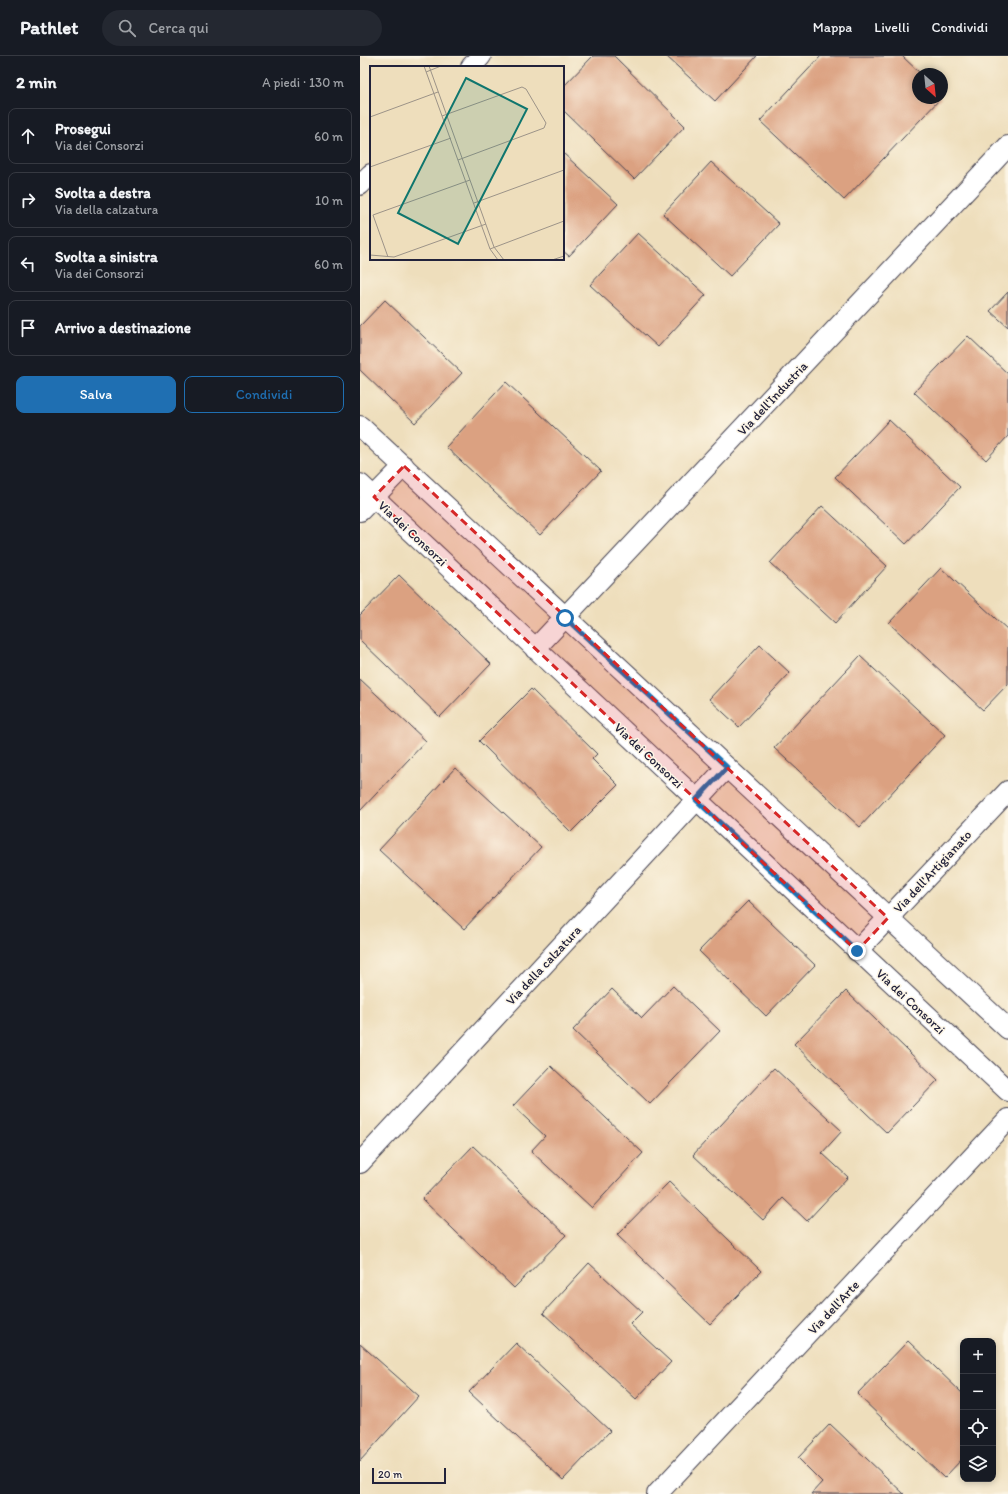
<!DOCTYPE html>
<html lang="it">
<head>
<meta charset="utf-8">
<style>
	:root { --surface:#171b24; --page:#242831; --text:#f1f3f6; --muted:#9ea1a6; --line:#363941; --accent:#1f6fb2 }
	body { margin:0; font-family:Itim,sans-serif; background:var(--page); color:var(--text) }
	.controls { position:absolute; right:12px; bottom:12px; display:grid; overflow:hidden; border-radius:8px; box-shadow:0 2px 6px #0003 }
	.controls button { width:36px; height:36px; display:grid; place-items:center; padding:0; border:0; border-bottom:1px solid var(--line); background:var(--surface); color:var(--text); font:20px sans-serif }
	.compass { position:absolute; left:552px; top:12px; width:36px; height:36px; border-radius:50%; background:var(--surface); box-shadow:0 2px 6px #0003; rotate:153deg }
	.scale { position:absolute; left:12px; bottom:10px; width:74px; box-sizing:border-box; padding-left:4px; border:2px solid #22223b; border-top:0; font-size:11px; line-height:14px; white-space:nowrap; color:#22223b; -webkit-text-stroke:3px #fcf5e5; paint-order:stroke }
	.stop { position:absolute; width:12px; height:12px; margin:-9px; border:3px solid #1f6fb2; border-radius:50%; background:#fff }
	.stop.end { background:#1f6fb2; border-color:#fff; box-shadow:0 1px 4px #0008 }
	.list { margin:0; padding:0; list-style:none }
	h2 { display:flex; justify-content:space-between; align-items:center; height:52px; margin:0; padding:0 16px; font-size:17px }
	h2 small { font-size:13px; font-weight:400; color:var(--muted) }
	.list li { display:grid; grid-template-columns:26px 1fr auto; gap:12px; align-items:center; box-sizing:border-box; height:56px; margin:0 8px 8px; padding:0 8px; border:1px solid var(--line); border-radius:8px }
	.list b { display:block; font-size:15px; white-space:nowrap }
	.list p { margin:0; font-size:13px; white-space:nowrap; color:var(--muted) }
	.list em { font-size:13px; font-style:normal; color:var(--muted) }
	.actions { display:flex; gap:8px; padding:12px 16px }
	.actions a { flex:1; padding:9px 0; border:1px solid var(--accent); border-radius:8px; text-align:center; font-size:14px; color:var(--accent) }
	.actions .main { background:var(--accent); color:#fff }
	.icon { flex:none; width:22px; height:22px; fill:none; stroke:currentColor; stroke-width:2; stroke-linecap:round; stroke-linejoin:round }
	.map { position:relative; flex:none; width:648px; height:1438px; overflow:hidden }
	header { display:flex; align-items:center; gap:24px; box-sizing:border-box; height:56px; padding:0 20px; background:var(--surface); border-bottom:1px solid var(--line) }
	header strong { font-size:19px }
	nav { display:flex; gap:22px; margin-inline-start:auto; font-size:14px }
	.search { width:280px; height:36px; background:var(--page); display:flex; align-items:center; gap:10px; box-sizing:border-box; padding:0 14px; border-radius:22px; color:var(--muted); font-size:15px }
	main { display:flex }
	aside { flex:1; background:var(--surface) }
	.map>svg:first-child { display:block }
	.building { fill:#dba181 }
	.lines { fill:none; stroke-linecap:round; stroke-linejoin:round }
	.street-casing { stroke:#413e4e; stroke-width:22 }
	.street { stroke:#fff; stroke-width:20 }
	.route { stroke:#1f6fb2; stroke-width:5 }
	.marked { fill:#d62828; fill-opacity:0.2; stroke:#d62828; stroke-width:3; stroke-dasharray:8 5; stroke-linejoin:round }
	.labels { text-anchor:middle; stroke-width:3; stroke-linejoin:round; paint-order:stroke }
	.street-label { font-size:13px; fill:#22223b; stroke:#fcf5e5 }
	.inset-road { fill:none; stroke:#9c9388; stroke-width:1 }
	.view { fill:#0f766e; fill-opacity:0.15; stroke:#0f766e; stroke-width:2 }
	.inset-edge { fill:none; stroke:#22223b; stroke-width:2 }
</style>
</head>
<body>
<header>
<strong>Pathlet</strong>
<div class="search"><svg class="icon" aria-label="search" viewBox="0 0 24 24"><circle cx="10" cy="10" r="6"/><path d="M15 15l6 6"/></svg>Cerca qui</div>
<nav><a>Mappa</a><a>Livelli</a><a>Condividi</a></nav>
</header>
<main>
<aside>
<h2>2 min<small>A piedi · 130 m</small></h2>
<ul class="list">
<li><svg class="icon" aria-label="ahead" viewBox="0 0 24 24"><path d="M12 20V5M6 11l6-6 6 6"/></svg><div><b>Prosegui</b><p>Via dei Consorzi</p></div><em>60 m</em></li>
<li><svg class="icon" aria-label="right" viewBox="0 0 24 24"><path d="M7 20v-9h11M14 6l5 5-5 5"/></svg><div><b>Svolta a destra</b><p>Via della calzatura</p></div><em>10 m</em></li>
<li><svg class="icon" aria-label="left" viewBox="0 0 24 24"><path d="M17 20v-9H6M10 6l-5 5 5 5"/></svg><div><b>Svolta a sinistra</b><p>Via dei Consorzi</p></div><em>60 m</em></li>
<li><svg class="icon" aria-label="arrive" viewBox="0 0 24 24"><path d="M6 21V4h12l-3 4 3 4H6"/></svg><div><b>Arrivo a destinazione</b></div></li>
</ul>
<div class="actions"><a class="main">Salva</a><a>Condividi</a></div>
</aside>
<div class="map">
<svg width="648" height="1438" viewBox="0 0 648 1438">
	<rect width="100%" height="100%" fill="#fcf5e5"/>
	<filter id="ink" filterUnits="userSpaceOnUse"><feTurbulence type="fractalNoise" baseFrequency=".025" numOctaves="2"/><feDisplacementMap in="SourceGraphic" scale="8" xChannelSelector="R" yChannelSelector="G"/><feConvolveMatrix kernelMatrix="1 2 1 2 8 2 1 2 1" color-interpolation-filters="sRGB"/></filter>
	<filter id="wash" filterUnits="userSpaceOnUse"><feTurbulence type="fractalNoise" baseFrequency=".012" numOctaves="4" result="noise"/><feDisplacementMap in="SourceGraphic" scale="16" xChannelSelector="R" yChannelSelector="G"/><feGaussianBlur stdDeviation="0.9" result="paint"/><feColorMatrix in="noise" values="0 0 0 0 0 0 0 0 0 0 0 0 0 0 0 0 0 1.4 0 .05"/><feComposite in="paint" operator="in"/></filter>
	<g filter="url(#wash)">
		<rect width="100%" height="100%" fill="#eedebc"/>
		<g id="blocks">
			<path class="building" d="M233,0H254L325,70L274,123L203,54V31Z
				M306,0H397L355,45Z
				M461,0H542L561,18H558V42H581L484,144L400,65Z
				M203,97L258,148L209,200L203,195Z
				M351,106L419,168L370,220L303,158Z
				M278,177L346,239L298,291L230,229Z
				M648,236V271L630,255Z
				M25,244L102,317L55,367L0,314V270Z
				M608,280L648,318V380L626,404L554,336Z
				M146,326L241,415L180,479L86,391Z
				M529,364L600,431L546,488L475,421Z
				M462,450L527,510L475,567L410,507Z
				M581,512L648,574V628L623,654L529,567Z
				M39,519L131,608L80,661L0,584V559Z
				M400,589L430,617L379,671L349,643Z
				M500,600L585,679L500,771L414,692Z
				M0,623L66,685L0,755Z
				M171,633L237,698L232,703L258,729L211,776L119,685Z
				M95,712L181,791L104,873L19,794Z
				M388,845L455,909L406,960L339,895Z
				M313,930L360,975L290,1048L213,974L252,933L282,962Z
				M486,935L578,1024L527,1077L434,988Z
				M191,1010L283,1097L232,1152L171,1095L185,1080L153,1050Z
				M414,1012L482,1075L462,1097L488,1121L447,1165L423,1142L403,1164L333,1099Z
				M113,1090L206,1179L154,1232L62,1143Z
				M309,1126L401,1215L350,1268L257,1179Z
				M229,1207L282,1256L270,1268L311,1306L276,1343L183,1257Z
				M548,1285L603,1338V1402L584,1422L497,1338Z
				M156,1287L250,1375L203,1424L109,1336Z
				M0,1288L59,1340L0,1405Z
				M470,1368L544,1438H451L462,1426L438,1402Z"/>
		</g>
	</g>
	<g filter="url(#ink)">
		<use href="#blocks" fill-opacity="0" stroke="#413e4e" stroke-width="1"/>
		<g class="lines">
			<defs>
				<path id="street" d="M111,11L121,0
					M0,129L11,118
					M0,370L648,973
					M0,428L648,1035
					M0,455L44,410
					M175,593L648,90
					M497,895L648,735
					M0,1107L367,711
					M297,1438L648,1063"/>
			</defs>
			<use href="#street" class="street-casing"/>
			<use href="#street" class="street"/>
		</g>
	</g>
	<g class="lines" filter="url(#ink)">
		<path class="route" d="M205,562L367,711L336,744L497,895"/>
	</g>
	<path class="marked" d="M44,410L528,862L497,895L14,441Z"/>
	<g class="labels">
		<g class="street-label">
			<text transform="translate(412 342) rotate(-47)" y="5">Via dell'Industria</text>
			<text transform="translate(53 477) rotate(43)" y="5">Via dei Consorzi</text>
			<text transform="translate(289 699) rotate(43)" y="5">Via dei Consorzi</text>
			<text transform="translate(572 815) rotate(-47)" y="5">Via dell'Artigianato</text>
			<text transform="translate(183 909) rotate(-47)" y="5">Via della calzatura</text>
			<text transform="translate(551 945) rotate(43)" y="5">Via dei Consorzi</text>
			<text transform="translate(473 1251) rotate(-47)" y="5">Via dell'Arte</text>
		</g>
	</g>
	<g transform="translate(10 10)">
		<rect width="194" height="194" fill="#eedebc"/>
		<path class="inset-road" d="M54,0L120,183L128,194M59,0L124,181L134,194M56,6L71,0M72,50L152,21L156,23L176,57L174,62L88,94M0,51L68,26M0,101L81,72M104,137L194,104M120,183L194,155M0,189L24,191L116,158M18,191L3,149L100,114M182,194L194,190"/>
		<path class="view" d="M96,12L157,43L88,178L28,147Z"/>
		<rect width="194" height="194" class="inset-edge"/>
	</g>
</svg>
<div class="controls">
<button>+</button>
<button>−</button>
<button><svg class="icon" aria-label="locate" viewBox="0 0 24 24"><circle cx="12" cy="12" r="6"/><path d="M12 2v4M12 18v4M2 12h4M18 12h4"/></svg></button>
<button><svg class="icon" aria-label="layers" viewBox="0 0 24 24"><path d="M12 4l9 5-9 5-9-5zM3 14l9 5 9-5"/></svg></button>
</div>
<svg class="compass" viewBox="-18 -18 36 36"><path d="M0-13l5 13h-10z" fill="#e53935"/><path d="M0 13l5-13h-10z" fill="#9ea1a6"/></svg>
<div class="scale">20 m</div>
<div class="stop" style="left:205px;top:562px"></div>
<div class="stop end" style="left:497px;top:895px"></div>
</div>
</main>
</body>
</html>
